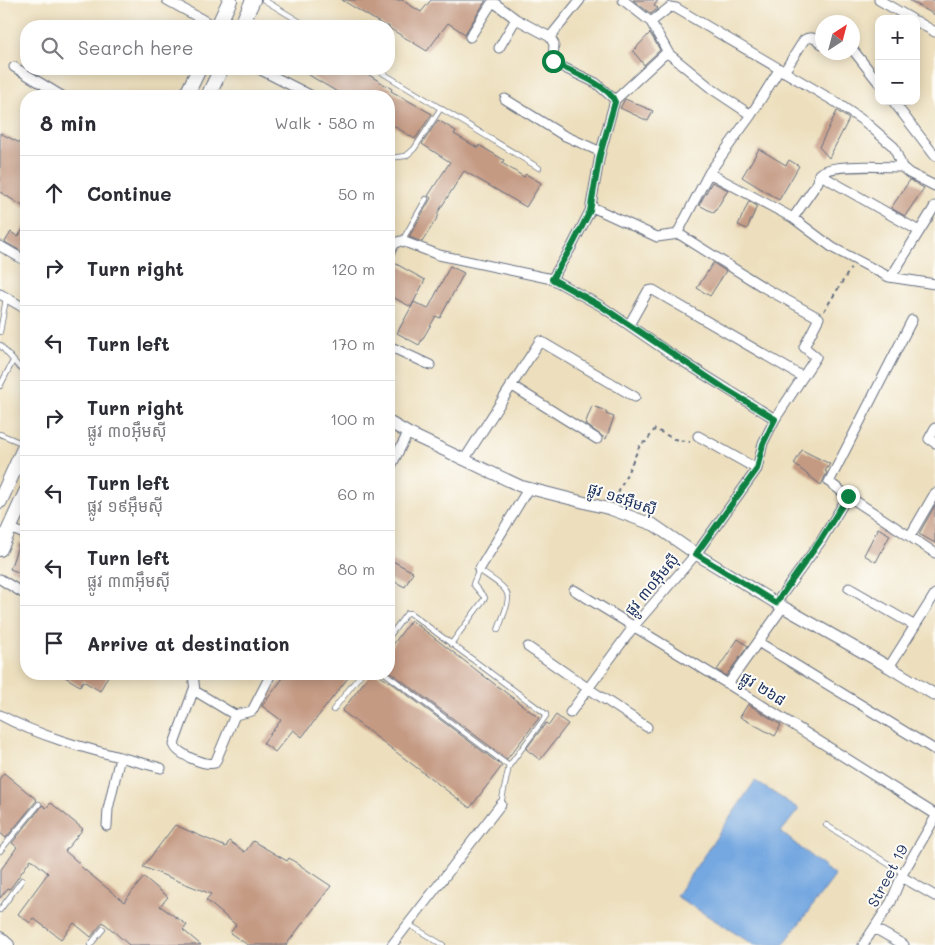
<!DOCTYPE html>
<html lang="en">
<head>
<meta charset="utf-8">
<style>
	:root { --surface:#fff; --page:#f2f2f3; --text:#2b2b33; --muted:#7c7c81; --line:#e1e1e2 }
	body { margin:0; font-family:Mali,"Noto Sans Khmer",sans-serif; background:var(--page); color:var(--text) }
	.controls { position:absolute; right:15px; top:15px; display:grid; overflow:hidden; border-radius:10px; box-shadow:0 2px 12px #0003 }
	.controls button { width:45px; height:45px; display:grid; place-items:center; padding:0; border:0; border-bottom:1px solid var(--line); background:var(--surface); color:var(--text); font:25px sans-serif }
	.compass { position:absolute; left:815px; top:15px; width:45px; height:45px; border-radius:50%; background:var(--surface); box-shadow:0 2px 12px #0003; rotate:36deg }
	.stop { position:absolute; width:15px; height:15px; margin:-11px; border:4px solid #0b8043; border-radius:50%; background:#fff }
	.stop.end { background:#0b8043; border-color:#fff; box-shadow:0 1px 5px #0008 }
	.list { margin:0; padding:0; list-style:none }
	h2 { display:flex; justify-content:space-between; align-items:center; height:65px; margin:0; padding:0 20px; font-size:21px }
	h2 small { font-size:16px; font-weight:400; color:var(--muted) }
	.list li { display:grid; grid-template-columns:32px 1fr auto; gap:15px; align-items:center; box-sizing:border-box; height:75px; padding:0 20px; border-top:1px solid var(--line) }
	.list b { display:block; font-size:19px; white-space:nowrap }
	.list p { margin:0; font-size:16px; white-space:nowrap; color:var(--muted) }
	.list em { font-size:16px; font-style:normal; color:var(--muted) }
	.icon { flex:none; width:28px; height:28px; fill:none; stroke:currentColor; stroke-width:2; stroke-linecap:round; stroke-linejoin:round }
	.map { position:relative; flex:none; width:935px; height:945px; overflow:hidden }
	.search { position:absolute; background:var(--surface); box-shadow:0 2px 12px #0003; left:20px; top:20px; width:375px; height:55px; display:flex; align-items:center; gap:12px; box-sizing:border-box; padding:0 18px; border-radius:20px; color:var(--muted); font-size:19px }
	.panel { position:absolute; background:var(--surface); box-shadow:0 2px 12px #0003; left:20px; top:90px; width:375px; height:590px; border-radius:20px }
	.map>svg:first-child { display:block }
	.water { fill:#74a7e0; stroke:#486b9f }
	.building { fill:#c49a83 }
	.lines { fill:none; stroke-linecap:round; stroke-linejoin:round }
	.service-casing { stroke:#646d7f; stroke-width:6 }
	.minor-casing { stroke:#646d7f; stroke-width:11 }
	.tertiary-casing { stroke:#646d7f; stroke-width:13 }
	.secondary-casing { stroke:#646d7f; stroke-width:14 }
	.primary-casing { stroke:#646d7f; stroke-width:16 }
	.path { stroke:#646d7f; stroke-width:2; stroke-dasharray:4 4; stroke-linecap:butt }
	.service { stroke:#fff; stroke-width:4.5 }
	.minor { stroke:#fff; stroke-width:9 }
	.tertiary { stroke:#fff; stroke-width:11 }
	.secondary { stroke:#fff; stroke-width:12 }
	.primary { stroke:#fff; stroke-width:14 }
	.route { stroke:#0b8043; stroke-width:6 }
	.labels { text-anchor:middle; stroke-width:4; stroke-linejoin:round; paint-order:stroke }
	.street-label { font-size:15px; fill:#1b2f5e; stroke:#fdfcf7 }
</style>
</head>
<body>
<div class="map">
<svg width="935" height="945" viewBox="0 0 935 945">
	<rect width="100%" height="100%" fill="#fdfcf7"/>
	<filter id="ink" filterUnits="userSpaceOnUse"><feTurbulence type="fractalNoise" baseFrequency=".02" numOctaves="2"/><feDisplacementMap in="SourceGraphic" scale="10" xChannelSelector="R" yChannelSelector="G"/><feConvolveMatrix kernelMatrix="1 2 1 2 8 2 1 2 1" color-interpolation-filters="sRGB"/></filter>
	<filter id="wash" filterUnits="userSpaceOnUse"><feTurbulence type="fractalNoise" baseFrequency=".0096" numOctaves="4" result="noise"/><feDisplacementMap in="SourceGraphic" scale="20" xChannelSelector="R" yChannelSelector="G"/><feGaussianBlur stdDeviation="1.12" result="paint"/><feColorMatrix in="noise" values="0 0 0 0 0 0 0 0 0 0 0 0 0 0 0 0 0 1.4 0 .05"/><feComposite in="paint" operator="in"/></filter>
	<g filter="url(#wash)">
		<rect width="100%" height="100%" fill="#eddfbd"/>
		<path class="water" d="M755,781L799,809L781,832L835,876L783,945H754L676,896Z"/>
		<g id="blocks">
			<path class="building" d="M342,0H402L421,12L431,0H486L465,34L448,23L427,51L389,28V26H385Z
				M633,0H658L654,6L658,8L651,14Z
				M909,0H935V15Z
				M650,33L660,50L644,65L633,51Z
				M299,69H359L392,89L391,91L432,114L415,139L389,123V95L388,96H344Z
				M625,99L653,111L648,121L620,108Z
				M837,111L849,119L829,158L819,147Z
				M438,120L456,131L454,134L478,148L479,145L504,160L502,163L524,177L526,174L541,183L526,207L464,171L437,214L439,215L422,242L409,237L431,198L428,196L450,162L422,144Z
				M0,133L26,146V208L0,192Z
				M759,149L786,165L789,160L799,166L779,200L742,177Z
				M910,180L924,188L905,216L891,208Z
				M712,182L728,190L714,213L699,205Z
				M749,201L757,206L747,229L738,225Z
				M26,224V254L5,242L11,232L18,237Z
				M389,260L425,280L411,307L389,295Z
				M713,263L726,271L710,296L697,288Z
				M450,266L464,273L440,318L436,316L419,345L397,333L414,302L428,309Z
				M592,406L601,409L607,412L606,414L614,417L606,439L585,424Z
				M802,450L830,464L825,471L827,472L821,485L794,464Z
				M935,505V543L919,534Z
				M878,528L890,535L876,562L864,555Z
				M19,543L26,546V575L10,569Z
				M389,559L413,572L405,587L389,579Z
				M411,620L539,718L507,759L389,671V650Z
				M738,639L748,646L726,676L717,670Z
				M60,674H109L100,691L83,681L80,686Z
				M286,674H351L302,737L293,730L275,752L263,743L281,720L262,706Z
				M370,674H377L389,682V681L502,766L470,808L342,711Z
				M748,704L781,725L775,736L740,717Z
				M556,715L568,724L540,760L526,749L546,723L549,725Z
				M4,773L37,800L6,838L0,833V778Z
				M51,803L83,829L65,851L81,865L80,866L124,902L144,877L168,897L160,906L187,925L183,930L201,945H129L103,922L91,937L74,923L61,939L33,918L30,923L18,914L48,873L31,859L10,889L8,888L0,898V871L17,847L12,843L43,805L46,808Z
				M175,825L226,847L229,841L245,852L253,841L287,861L289,858L331,886L286,945H248L230,933L236,925L206,900L211,894L143,867Z"/>
		</g>
	</g>
	<g filter="url(#ink)">
		<use href="#blocks" fill-opacity="0" stroke="#646d7f" stroke-width="1"/>
		<g class="lines">
			<defs>
				<path id="service" d="M264,0L307,26
					M376,69L539,168
					M389,158L406,156L414,149L441,108
					M402,241L426,199
					M0,332L6,299
					M0,345L20,368L26,371
					M0,386L13,361
					M0,434L24,444
					M18,466L26,470
					M389,637L407,613H410L546,714V716L509,766L501,804
					M451,644L485,598L473,584L479,570C514,594 513,590 498,630
					M386,674L509,766
					M333,710L361,674
					M826,825L903,873
					M0,851L39,804
					M0,910L22,880
					M408,924L443,945
					M90,945L103,929"/>
				<path id="minor" d="M167,0L214,26
					M623,0L651,22L669,54L712,89L751,115
					M879,0L912,19
					M916,21L935,32
					M651,22L670,7L676,8L834,101L865,122L894,147L902,167L909,173L935,186
					M470,37L491,4H496L516,19L550,37L554,44L553,61L554,63L596,83L615,100L600,155L590,211L572,246L552,279
					M550,37L580,0
					M499,48L516,19
					M853,50L879,83
					M14,67L62,96
					M259,69L312,96
					M784,72L804,40C811,35 816,39 822,44
					M505,99L563,135L601,152
					M615,100L667,52
					M893,101L935,156
					M709,173L793,218L833,248L889,277L935,284
					M819,174L919,231
					M793,218L818,182L819,174C831,163 884,167 902,167
					M677,234L709,173L751,115L779,70
					M0,246L26,261
					M389,254C392,248 394,241 402,241L439,255L552,279L601,306L668,352L775,419
					M891,277L935,206
					M0,294L26,309
					M912,320L829,482L848,496L935,553
					M629,325L648,291L653,290L803,377
					M389,346L430,365
					M511,385L597,439
					M935,428L929,439L935,443
					M698,436L757,469
					M464,460L540,341L635,397
					M389,470L408,433
					M10,528L26,535
					M910,536L935,493
					M479,570L528,489
					M0,579L26,595
					M849,588L915,626
					M574,590L728,684L935,814
					M776,603L821,541L848,496
					M758,642L935,750
					M528,647L589,689L647,727
					M889,667L935,594
					M193,674L195,691L235,715L252,711L271,674
					M728,684L783,607
					M194,689L174,744C176,754 205,766 215,763L235,715
					M570,713L634,626L696,554L757,469L763,443L775,419L816,357L804,347L819,318L763,287L679,234L657,237L592,207
					M0,715C50,742 107,753 161,768
					M107,826L108,809L120,757
					M902,877L935,896
					M874,928L904,945
					M392,945L501,804
					M863,945L891,902L903,873L935,818"/>
				<path id="tertiary" d="M389,422L408,433L520,486L610,509L654,525L696,554L776,603L889,667L935,695"/>
				<path id="secondary" d="M0,938L8,945"/>
				<path id="primary" d="M218,26L230,0
					M241,26L253,0
					M186,96L199,69
					M208,96L221,69
					M0,501L26,444
					M0,549L26,492"/>
			</defs>
			<use href="#service" class="service-casing"/>
			<use href="#minor" class="minor-casing"/>
			<use href="#tertiary" class="tertiary-casing"/>
			<use href="#secondary" class="secondary-casing"/>
			<use href="#primary" class="primary-casing"/>
			<path class="path" d="M824,311L851,268
				M615,500L641,443L646,442L655,429L674,439L690,442"/>
			<use href="#service" class="service"/>
			<use href="#minor" class="minor"/>
			<use href="#tertiary" class="tertiary"/>
			<use href="#secondary" class="secondary"/>
			<use href="#primary" class="primary"/>
		</g>
	</g>
	<g class="lines" filter="url(#ink)">
		<path class="route" d="M553,61L554,63C570,71 609,85 615,102L600,155L590,211L572,246L552,279L601,306L724,388L775,419L763,444L757,469L696,554L776,603L820,541L848,496"/>
	</g>
	<g class="labels">
		<g class="street-label">
			<text transform="translate(622 499) rotate(19)" y="5">ផ្លូវ ១៩អ៊ឹមស៊ី</text>
			<text transform="translate(652 585) rotate(-50)" y="5">ផ្លូវ ៣០អ៊ឹមស៊ី</text>
			<text transform="translate(763 689) rotate(32)" y="5">ផ្លូវ ២៦៨</text>
			<text transform="translate(888 876) rotate(-62)" y="5">Street 19</text>
		</g>
	</g>
</svg>
<div class="controls">
<button>+</button>
<button>−</button>
</div>
<svg class="compass" viewBox="-18 -18 36 36"><path d="M0-13l5 13h-10z" fill="#e53935"/><path d="M0 13l5-13h-10z" fill="#7c7c81"/></svg>
<div class="stop" style="left:553px;top:61px"></div>
<div class="stop end" style="left:848px;top:496px"></div>
<div class="search"><svg class="icon" aria-label="search" viewBox="0 0 24 24"><circle cx="10" cy="10" r="6"/><path d="M15 15l6 6"/></svg>Search here</div>
<section class="panel">
<h2>8 min<small>Walk · 580 m</small></h2>
<ul class="list">
<li><svg class="icon" aria-label="ahead" viewBox="0 0 24 24"><path d="M12 20V5M6 11l6-6 6 6"/></svg><div><b>Continue</b></div><em>50 m</em></li>
<li><svg class="icon" aria-label="right" viewBox="0 0 24 24"><path d="M7 20v-9h11M14 6l5 5-5 5"/></svg><div><b>Turn right</b></div><em>120 m</em></li>
<li><svg class="icon" aria-label="left" viewBox="0 0 24 24"><path d="M17 20v-9H6M10 6l-5 5 5 5"/></svg><div><b>Turn left</b></div><em>170 m</em></li>
<li><svg class="icon" aria-label="right" viewBox="0 0 24 24"><path d="M7 20v-9h11M14 6l5 5-5 5"/></svg><div><b>Turn right</b><p>ផ្លូវ ៣០អ៊ឹមស៊ី</p></div><em>100 m</em></li>
<li><svg class="icon" aria-label="left" viewBox="0 0 24 24"><path d="M17 20v-9H6M10 6l-5 5 5 5"/></svg><div><b>Turn left</b><p>ផ្លូវ ១៩អ៊ឹមស៊ី</p></div><em>60 m</em></li>
<li><svg class="icon" aria-label="left" viewBox="0 0 24 24"><path d="M17 20v-9H6M10 6l-5 5 5 5"/></svg><div><b>Turn left</b><p>ផ្លូវ ៣៣អ៊ឹមស៊ី</p></div><em>80 m</em></li>
<li><svg class="icon" aria-label="arrive" viewBox="0 0 24 24"><path d="M6 21V4h12l-3 4 3 4H6"/></svg><div><b>Arrive at destination</b></div></li>
</ul>
</section>
</div>
</body>
</html>
